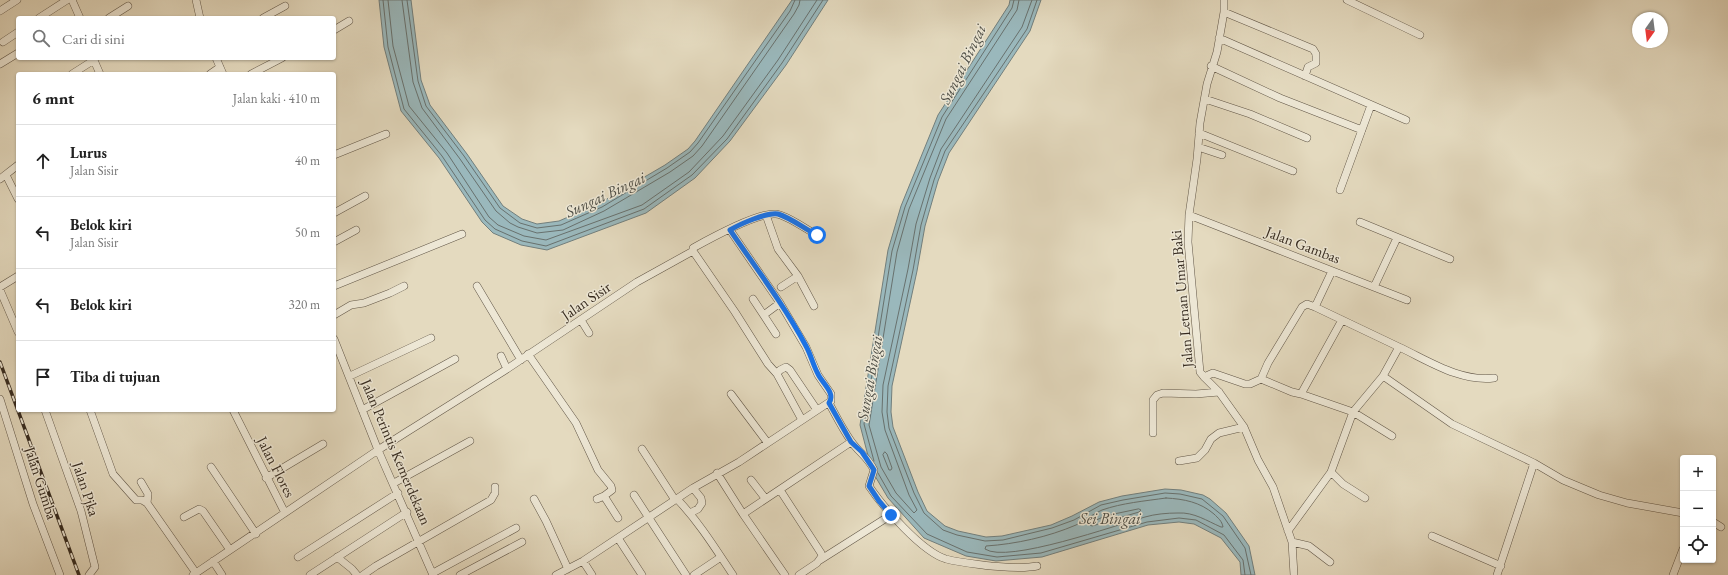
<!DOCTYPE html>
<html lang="id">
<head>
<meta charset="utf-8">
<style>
	:root { --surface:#fff; --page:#f6f6f6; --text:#222; --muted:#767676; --line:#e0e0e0 }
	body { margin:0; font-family:"EB Garamond",serif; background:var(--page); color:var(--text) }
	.controls { position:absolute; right:12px; bottom:12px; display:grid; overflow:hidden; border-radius:4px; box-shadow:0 1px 3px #0004 }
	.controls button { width:36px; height:36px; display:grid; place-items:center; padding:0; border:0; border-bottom:1px solid var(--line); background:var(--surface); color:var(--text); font:20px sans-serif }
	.compass { position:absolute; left:1632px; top:12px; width:36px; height:36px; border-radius:50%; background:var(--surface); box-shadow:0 1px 3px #0004; rotate:194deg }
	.stop { position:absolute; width:12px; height:12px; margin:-9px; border:3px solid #1a73e8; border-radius:50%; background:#fff }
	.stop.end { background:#1a73e8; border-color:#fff; box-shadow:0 1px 4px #0008 }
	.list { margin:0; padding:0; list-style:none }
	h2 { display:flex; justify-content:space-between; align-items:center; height:52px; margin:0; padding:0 16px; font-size:17px }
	h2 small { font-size:13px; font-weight:400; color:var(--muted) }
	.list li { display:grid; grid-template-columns:26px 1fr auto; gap:12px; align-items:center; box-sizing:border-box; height:72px; padding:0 16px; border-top:1px solid var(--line) }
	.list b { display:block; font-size:15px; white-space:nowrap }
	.list p { margin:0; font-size:13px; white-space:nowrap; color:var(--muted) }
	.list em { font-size:13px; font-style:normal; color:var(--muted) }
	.icon { flex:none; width:22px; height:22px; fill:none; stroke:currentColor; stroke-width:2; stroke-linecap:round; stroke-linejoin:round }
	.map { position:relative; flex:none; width:1728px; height:575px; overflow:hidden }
	.search { position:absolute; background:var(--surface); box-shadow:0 1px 3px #0004; left:16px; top:16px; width:320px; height:44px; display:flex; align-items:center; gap:10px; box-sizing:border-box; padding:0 14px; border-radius:4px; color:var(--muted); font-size:15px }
	.panel { position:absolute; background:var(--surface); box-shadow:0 1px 3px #0004; left:16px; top:72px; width:320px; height:340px; border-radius:4px }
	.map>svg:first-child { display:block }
	.water { fill:#9ab8bc; stroke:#727f7d }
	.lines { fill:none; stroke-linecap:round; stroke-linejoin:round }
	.shore { stroke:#68716e; stroke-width:1 }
	.minor-casing { stroke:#615647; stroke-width:8 }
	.minor { stroke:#ede7d5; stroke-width:7 }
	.rail-casing { stroke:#352a1f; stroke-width:3.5 }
	.rail { stroke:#ede7d5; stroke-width:2; stroke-dasharray:6; stroke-linecap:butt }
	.route { stroke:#1a73e8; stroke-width:5 }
	.labels { text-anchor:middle; stroke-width:3; stroke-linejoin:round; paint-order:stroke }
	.street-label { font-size:15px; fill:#352a1f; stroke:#ede7d5 }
	.water-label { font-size:16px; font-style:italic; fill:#4e4e46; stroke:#ede7d5 }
</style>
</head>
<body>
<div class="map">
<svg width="1728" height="575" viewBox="0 0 1728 575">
	<rect width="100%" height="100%" fill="#e4dabf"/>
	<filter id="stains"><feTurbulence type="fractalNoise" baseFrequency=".005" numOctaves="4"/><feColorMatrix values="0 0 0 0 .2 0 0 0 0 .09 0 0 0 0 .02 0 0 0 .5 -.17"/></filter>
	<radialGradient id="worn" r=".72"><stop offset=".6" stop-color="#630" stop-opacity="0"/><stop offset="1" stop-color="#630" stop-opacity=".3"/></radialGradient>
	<path class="water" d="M379,0H411L421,80L430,105L467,154L503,206L522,219L537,224L559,221L600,203L665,165L688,149L695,141L792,0H828L786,65L730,141L695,178L646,213L547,250L521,245L493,233L482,222L439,158L401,111L384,47Z
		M1010,0H1041L1030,31L949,153L938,181L925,226L917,271L892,386L891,412L893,427L918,492L927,511L945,526L958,531L986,537L1002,536L1051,525L1072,516L1099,502L1122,496L1165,489L1181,490L1203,495L1210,499L1226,513L1249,546L1255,575H1241L1240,562L1221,538L1194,524L1179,522L1148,525L1042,557L996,561L966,556L924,538L888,498L872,471L860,425L888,250L901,206L938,115L1009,5Z"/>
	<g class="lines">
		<path class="shore" d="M383,0L388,47L404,109L442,156L485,220L495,229L522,241L546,246L644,209L692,175L727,139L782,63L823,0
			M388,0L393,46L409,106L447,153L489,217L498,225L524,236L546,240L642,205L689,172L723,136L778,60L817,0
			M402,0L413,82L422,108L460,159L496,211L510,223L518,227L537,233L563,230L604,211L670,172L693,156L702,146L794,14L799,5L800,0
			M407,0L418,81L426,106L464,156L500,208L520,223L537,228L561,225L602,207L667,168L690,152L698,143L790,11L795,0
			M1019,0L1017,10L946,119L909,209L897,252L869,425L881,467L896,493L914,513L917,510L909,495L885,430L882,412L883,385L908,269L916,224L930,178L941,149L1022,27L1032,0
			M1037,0L1027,29L945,151L934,180L921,225L913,270L888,386L887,412L889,428L914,493L924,513L943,530L957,535L985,541L1003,540L1052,528L1074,520L1101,505L1123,500L1165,493L1180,494L1202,499L1223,516L1245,548L1251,575
			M885,452L887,454L892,468L891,470H889L883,455Z
			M874,461L864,424L892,251L905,207L942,117L1012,8L1014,0
			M878,473L891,496L927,534L967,552L997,557L1041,553L1147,522L1179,518L1196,520L1224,535L1243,560L1245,575
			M1166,498C1184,499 1200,502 1214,514C1218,518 1222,521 1223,527H1221C1207,521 1194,512 1178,513C1167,513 1155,514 1145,517C1116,525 1007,564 985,549L986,546C1016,544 1048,537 1076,525C1085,520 1093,514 1102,510C1122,503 1145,501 1166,498Z
			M1139,509L1141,510L1139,512L1092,526L1090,525V523L1105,516Z"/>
		<defs>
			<path id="minor" d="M72,0L80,18
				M196,0L200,18
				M1224,0V12L1217,52L1207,84L1200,123L1197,159L1189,215L1188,242L1200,372L1204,377L1219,392L1244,427L1258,460L1273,487L1292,542L1294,575
				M1347,0L1420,35
				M0,11L17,0
				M1224,12L1313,49L1316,54V63L1308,67L1305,76
				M39,18L67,0
				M109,18L128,6
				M263,18L285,6
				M334,30L349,21
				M1219,38L1406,120
				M3,42L18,32
				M93,58L100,74
				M216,58L223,74
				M0,64L18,53
				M1211,66L1280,98L1362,130
				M72,74L94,60
				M210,74L220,67
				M251,74L282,58
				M1205,99L1250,114L1307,138
				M1199,133L1293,171
				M1198,147L1222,155
				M334,155L386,134
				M6,175L18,199
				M0,179L18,165
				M1340,190L1371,105
				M334,213L365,196
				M766,215L778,249L798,276L781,287
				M1189,215L1407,300
				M1360,222L1450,259
				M334,242L356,230
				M693,251L735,312L768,364L777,374L802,420
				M798,276L814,306
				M334,286L462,234
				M477,286L521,360
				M0,287L18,276
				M1374,287L1397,238
				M0,290L18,332
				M753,299L776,334
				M765,314L780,303
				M334,315L351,305L364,303L390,293L404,286
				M581,320L589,333
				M1342,320L1301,394L1353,412L1392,436
				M334,339L378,450L433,575
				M1399,347C1429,361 1460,382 1494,378
				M528,354L576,423L598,470L611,486L612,490L604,496
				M501,356L507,369
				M777,374L780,370L786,367L790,370L817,410
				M350,376L431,338
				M1383,376L1452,424L1534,463L1563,480L1599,495L1627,503L1683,513
				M1204,377L1213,373L1245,384H1250L1261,379
				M731,394L767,442
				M1301,394L1292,392L1261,379L1268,363L1302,307L1307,304L1315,307
				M0,399L33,504L60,575
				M829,403C836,416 843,430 851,441C859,453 867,456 874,470L869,486C883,507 922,552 946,559C961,563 977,564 991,566C1006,567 1023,569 1037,566
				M45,410L81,511L95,567L89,575
				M90,410L113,474L136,500H142L147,503L196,573
				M233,410L285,513
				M362,410L455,359
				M1153,433V400L1157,395L1163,393L1196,394L1219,392
				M642,449L675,500
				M1179,461L1197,458L1205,450L1211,439L1219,433L1244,427
				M211,467L256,534
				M1331,472L1353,412L1383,376L1399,347L1315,307L1332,271
				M717,473L743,514L785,575
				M266,478L323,444
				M751,480L765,498
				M141,482L148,494L147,503
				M394,483L470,441
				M780,490L821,553L822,556L817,563L799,575
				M634,495L686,575
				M534,499L546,521L568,569
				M597,499L604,496L618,518
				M677,499C699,522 715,548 733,575
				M690,513L698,509L702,503L701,498L693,488
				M743,514L851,442
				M184,517L199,509L203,511L230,550
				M1713,522L1721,527
				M1288,531L1331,472L1343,484L1365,498
				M1432,536L1501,566
				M618,538L642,575
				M1292,542L1309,546L1330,562
				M298,557L398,493
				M337,557L352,569L357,575
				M820,560L891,515
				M213,561L222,575
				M583,561L592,575
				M433,573L516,528
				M193,575L378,450L507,369L637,282L693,251V248C711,238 758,212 776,214C787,215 807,230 817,235
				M310,575L407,512
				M363,575L376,566L491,500L495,493V487
				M460,575L522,542
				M556,575L583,561L693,488L739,462L831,401V394L818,375L806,347L780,303L730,230
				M694,575L721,557
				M1497,575L1534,463
				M1673,575L1683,549"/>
		</defs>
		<use href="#minor" class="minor-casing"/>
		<use href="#minor" class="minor"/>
		<defs>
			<path id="rail" d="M0,362L79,575"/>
		</defs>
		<use href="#rail" class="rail-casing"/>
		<use href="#rail" class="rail"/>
	</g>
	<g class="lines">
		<path class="route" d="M817,235C805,229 791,218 778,214C767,212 740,224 730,230C756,268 784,305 806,346C811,355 813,365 818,374C822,383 836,393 829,403L851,442L862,452L874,470L869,486L879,501L891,515"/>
	</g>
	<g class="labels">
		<g class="street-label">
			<text transform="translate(1303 245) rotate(21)" y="5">Jalan Gambas</text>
			<text transform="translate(1182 299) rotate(-95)" y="5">Jalan Letnan Umar Baki</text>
			<text transform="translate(586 301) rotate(-34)" y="5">Jalan Sisir</text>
			<text transform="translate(396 452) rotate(67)" y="5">Jalan Perintis Kemerdekaan</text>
			<text transform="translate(276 467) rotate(63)" y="5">Jalan Flores</text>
			<text transform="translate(41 483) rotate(72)" y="5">Jalan Gumba</text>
			<text transform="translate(86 489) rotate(72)" y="5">Jalan Pjka</text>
		</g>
		<g class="water-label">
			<text transform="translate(962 64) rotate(-64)" y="6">Sungai Bingai</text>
			<text transform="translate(605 194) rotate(-25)" y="6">Sungai Bingai</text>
			<text transform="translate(869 378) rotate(-80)" y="6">Sungai Bingai</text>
			<text x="1110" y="524">Sei Bingai</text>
		</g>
	</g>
	<rect width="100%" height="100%" filter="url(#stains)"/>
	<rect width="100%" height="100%" fill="url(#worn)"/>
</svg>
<div class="controls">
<button>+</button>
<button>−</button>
<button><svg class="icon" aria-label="locate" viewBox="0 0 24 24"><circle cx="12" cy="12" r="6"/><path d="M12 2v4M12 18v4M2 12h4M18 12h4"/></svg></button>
</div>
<svg class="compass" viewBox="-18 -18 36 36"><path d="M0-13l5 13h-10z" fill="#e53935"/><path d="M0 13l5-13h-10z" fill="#767676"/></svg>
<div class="stop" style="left:817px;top:235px"></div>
<div class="stop end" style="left:891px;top:515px"></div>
<div class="search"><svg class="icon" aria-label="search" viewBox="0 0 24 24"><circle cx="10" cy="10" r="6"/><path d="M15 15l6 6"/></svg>Cari di sini</div>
<section class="panel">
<h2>6 mnt<small>Jalan kaki · 410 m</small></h2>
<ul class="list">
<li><svg class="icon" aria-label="ahead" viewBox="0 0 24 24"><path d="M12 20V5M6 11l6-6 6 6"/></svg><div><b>Lurus</b><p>Jalan Sisir</p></div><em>40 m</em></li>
<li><svg class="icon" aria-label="left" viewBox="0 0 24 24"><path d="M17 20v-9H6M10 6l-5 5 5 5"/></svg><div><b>Belok kiri</b><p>Jalan Sisir</p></div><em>50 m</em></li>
<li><svg class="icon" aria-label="left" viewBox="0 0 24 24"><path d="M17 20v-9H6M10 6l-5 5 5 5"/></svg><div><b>Belok kiri</b></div><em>320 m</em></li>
<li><svg class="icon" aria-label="arrive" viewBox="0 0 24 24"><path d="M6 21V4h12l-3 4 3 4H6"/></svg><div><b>Tiba di tujuan</b></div></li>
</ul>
</section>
</div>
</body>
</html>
